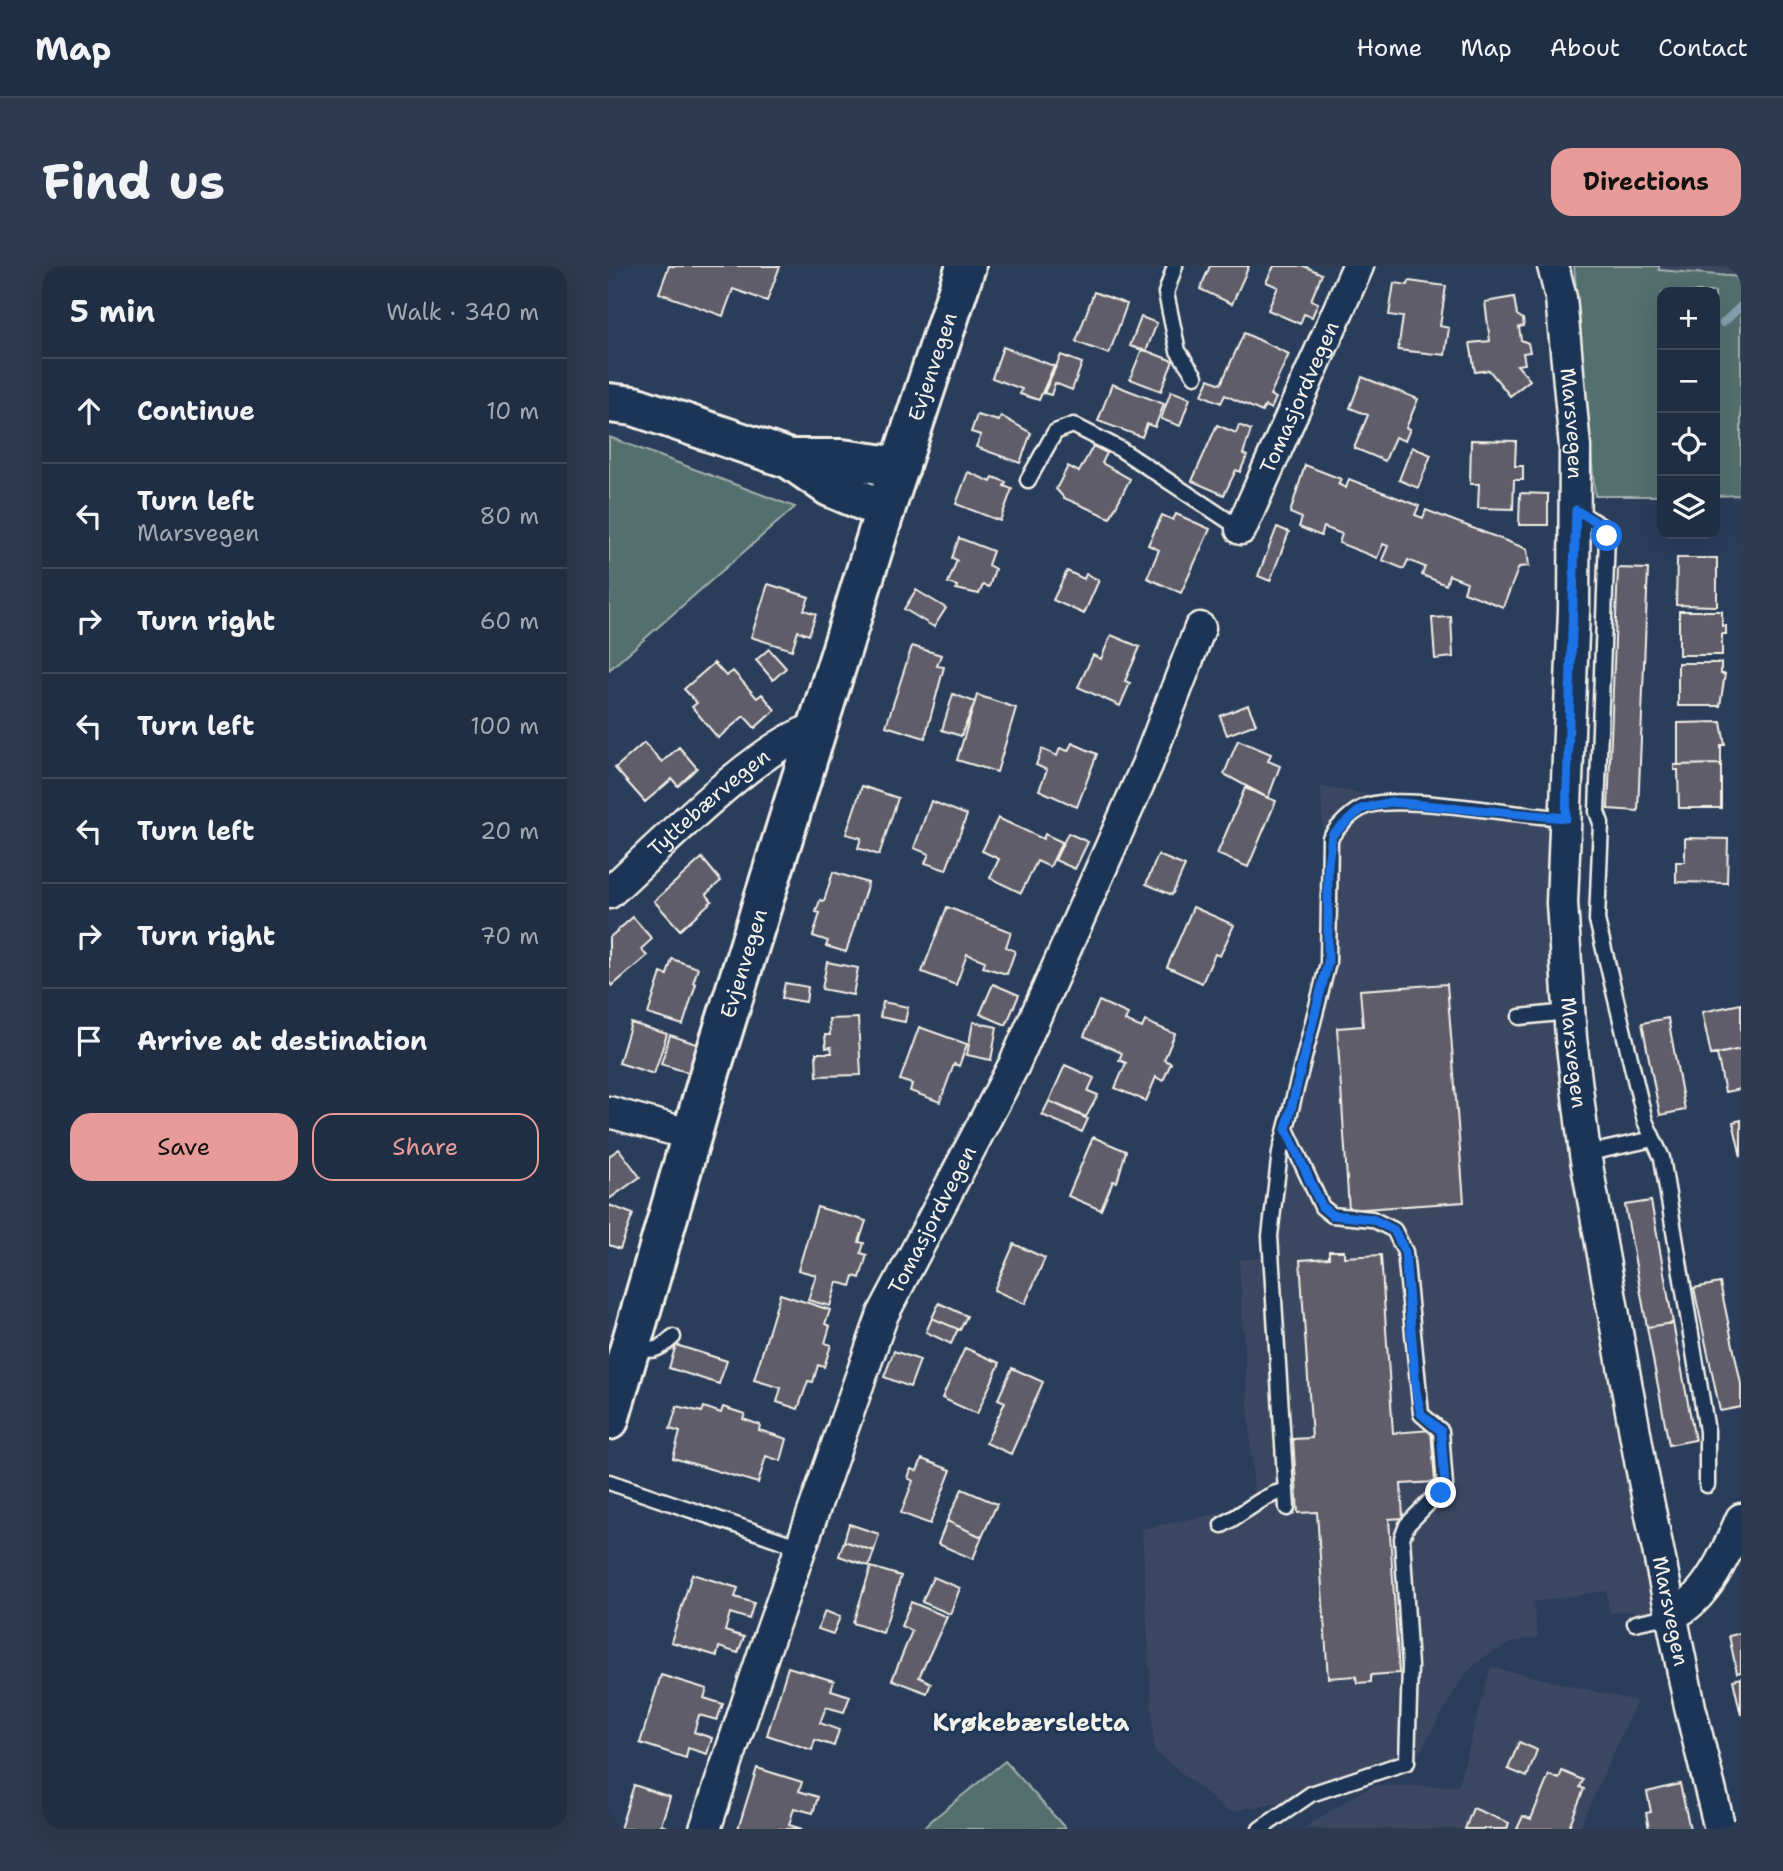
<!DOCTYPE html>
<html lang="en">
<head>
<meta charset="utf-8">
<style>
	:root { --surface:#202e44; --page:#2d3a4f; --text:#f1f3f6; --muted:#a2a8b2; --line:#3d4a5d; --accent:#e69b98 }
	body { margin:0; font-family:"Shantell Sans",sans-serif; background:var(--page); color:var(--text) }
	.controls { position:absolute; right:21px; top:21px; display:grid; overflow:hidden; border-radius:14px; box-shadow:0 7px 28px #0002 }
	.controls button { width:63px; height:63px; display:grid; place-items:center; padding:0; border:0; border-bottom:2px solid var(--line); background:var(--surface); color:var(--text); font:35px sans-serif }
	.stop { position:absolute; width:21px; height:21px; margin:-16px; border:5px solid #1a73e8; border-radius:50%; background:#fff }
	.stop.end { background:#1a73e8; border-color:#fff; box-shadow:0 2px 7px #0008 }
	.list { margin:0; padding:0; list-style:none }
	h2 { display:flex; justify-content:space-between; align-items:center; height:91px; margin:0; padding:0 28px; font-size:30px }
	h2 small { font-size:23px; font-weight:400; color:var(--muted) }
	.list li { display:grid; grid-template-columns:46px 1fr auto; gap:21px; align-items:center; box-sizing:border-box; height:105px; padding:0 28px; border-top:2px solid var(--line) }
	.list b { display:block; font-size:26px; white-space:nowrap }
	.list p { margin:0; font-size:23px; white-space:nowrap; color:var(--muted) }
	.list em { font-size:23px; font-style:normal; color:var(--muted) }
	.actions { display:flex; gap:14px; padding:21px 28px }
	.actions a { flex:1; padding:16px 0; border:2px solid var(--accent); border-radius:21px; text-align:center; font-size:24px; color:var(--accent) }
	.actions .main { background:var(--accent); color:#111 }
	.icon { flex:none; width:38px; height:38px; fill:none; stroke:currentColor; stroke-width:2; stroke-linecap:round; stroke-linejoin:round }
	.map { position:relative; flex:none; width:1132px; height:1563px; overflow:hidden; border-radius:21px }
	header { display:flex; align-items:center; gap:42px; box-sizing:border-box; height:98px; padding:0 35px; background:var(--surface); border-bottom:2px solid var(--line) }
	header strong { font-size:33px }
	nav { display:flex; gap:38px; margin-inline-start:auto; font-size:24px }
	.intro { display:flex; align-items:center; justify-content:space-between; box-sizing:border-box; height:168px; padding:0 42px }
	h1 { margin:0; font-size:49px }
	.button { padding:18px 32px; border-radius:21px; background:var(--accent); color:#111; font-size:24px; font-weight:700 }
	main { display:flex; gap:42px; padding:0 42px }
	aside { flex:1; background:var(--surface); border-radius:21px; box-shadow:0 7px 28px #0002 }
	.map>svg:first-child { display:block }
	.built { fill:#3a4760 }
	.green { fill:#52706e; stroke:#a3b0ab; stroke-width:2 }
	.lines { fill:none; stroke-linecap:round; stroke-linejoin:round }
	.stream { stroke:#87a0ad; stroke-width:8 }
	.building { fill:#605d6a; stroke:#f4f1e8; stroke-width:2 }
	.lane-casing { stroke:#f4f1e8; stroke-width:19 }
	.street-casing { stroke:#f4f1e8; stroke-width:35 }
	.secondary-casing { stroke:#f4f1e8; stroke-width:44 }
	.lane { stroke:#1d3557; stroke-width:14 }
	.street { stroke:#1d3557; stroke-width:30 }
	.secondary { stroke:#1d3557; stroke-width:38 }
	.route { stroke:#1a73e8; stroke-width:9 }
	.labels { text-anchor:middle; stroke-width:5; stroke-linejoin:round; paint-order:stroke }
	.street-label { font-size:21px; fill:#f4f1e8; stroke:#1d3557 }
	.quarter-label { font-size:24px; font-weight:bold; fill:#f4f1e8; stroke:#1d3557 }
</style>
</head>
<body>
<header>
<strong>Map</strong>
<nav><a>Home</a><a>Map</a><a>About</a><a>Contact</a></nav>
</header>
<div class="intro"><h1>Find us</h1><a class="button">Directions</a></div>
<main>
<aside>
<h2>5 min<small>Walk · 340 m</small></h2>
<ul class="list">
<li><svg class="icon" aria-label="ahead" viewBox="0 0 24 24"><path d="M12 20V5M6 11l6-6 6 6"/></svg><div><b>Continue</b></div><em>10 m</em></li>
<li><svg class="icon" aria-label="left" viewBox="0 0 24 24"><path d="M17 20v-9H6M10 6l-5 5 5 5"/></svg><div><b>Turn left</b><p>Marsvegen</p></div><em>80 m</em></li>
<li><svg class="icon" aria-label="right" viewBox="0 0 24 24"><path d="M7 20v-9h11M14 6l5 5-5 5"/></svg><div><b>Turn right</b></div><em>60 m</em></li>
<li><svg class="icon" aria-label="left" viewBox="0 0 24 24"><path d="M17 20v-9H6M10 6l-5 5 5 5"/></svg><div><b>Turn left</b></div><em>100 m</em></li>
<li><svg class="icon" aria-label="left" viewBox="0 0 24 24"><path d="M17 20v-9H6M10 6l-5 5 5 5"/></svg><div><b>Turn left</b></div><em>20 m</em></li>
<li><svg class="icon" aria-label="right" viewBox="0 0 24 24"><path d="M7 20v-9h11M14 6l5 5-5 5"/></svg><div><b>Turn right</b></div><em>70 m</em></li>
<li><svg class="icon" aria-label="arrive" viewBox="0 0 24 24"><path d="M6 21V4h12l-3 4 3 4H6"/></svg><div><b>Arrive at destination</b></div></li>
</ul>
<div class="actions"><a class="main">Save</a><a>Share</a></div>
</aside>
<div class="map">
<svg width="1132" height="1563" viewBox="0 0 1132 1563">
	<rect width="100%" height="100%" fill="#2a3d5b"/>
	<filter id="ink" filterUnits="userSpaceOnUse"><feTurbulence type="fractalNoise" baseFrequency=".0143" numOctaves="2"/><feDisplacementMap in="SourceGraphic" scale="14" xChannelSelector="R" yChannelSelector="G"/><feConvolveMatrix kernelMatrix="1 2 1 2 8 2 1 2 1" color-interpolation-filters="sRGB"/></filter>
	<g filter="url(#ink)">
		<path class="built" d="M1050,0H1132V11L1050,4Z
			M712,521L940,556L947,776L1052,1347L1026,1359L1023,1344L1001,1348L997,1325L924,1336L929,1371L902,1377L875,1391L855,1409L803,1500L694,1532L619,1546L545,1484L533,1263L620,1245L645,1229L630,994L659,991V950L710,738L716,616Z
			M882,1401L1028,1435L970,1563H692L762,1520H849Z"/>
		<path class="green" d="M965,0H1050V4L1132,11V229L1106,230V26H1053V230H986Z
			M0,171L186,241L0,404Z
			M396,1495L457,1563H313L323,1554Z"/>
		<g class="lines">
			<path class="stream" d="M1114,57L1132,40"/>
		</g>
		<path class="building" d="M60,0H171L158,35L124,23L114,50L50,27Z
			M601,0H640L623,38L591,23Z
			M665,0H695L713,8L702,34L709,37L703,51L695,48L691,58L659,44L669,21L657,16Z
			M800,15L837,20L831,60L840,62L836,89L789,84L794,51L780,49L785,17L799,19Z
			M485,26L518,38L500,88L467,76Z
			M905,31L908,49L914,53L915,60L910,61L912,74L919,77L921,86L914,87L916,98L908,99L921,114L901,130L880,104L866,106L861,77L881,75L876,36Z
			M532,51L548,57L537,85L521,80Z
			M635,67L680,88L661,129L667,132L662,143L656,140L653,146L616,129L612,137L593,129L600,113L612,118Z
			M394,81L445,100L430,134L411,128L413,123L383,112Z
			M533,83L564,95L552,125L521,113Z
			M452,89L473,97L463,124L446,117L442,129L435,127Z
			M753,111L809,133L797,162L801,163L796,175L786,171L776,195L745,182L759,149L741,142Z
			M503,118L555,138L546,161L538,158L533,171L489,155Z
			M562,125L581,132L571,160L552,153Z
			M368,149L390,155L392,150L422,167L411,197L367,181L372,169L362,166Z
			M608,159L627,167L630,159L642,164L634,188L638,190L631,206L627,204L615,229L583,215Z
			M862,174L907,175L906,200H914V214H905L904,243L869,242L870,218H861Z
			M484,180L498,187L493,197L521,213L501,252L455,232L447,223L459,200L470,206Z
			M803,181L822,189L809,222L790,214Z
			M696,199L732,213L729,218L737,222L740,213L810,240L806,249L814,252L817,244L918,283L920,300L910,301L894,341L855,326L858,316L840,309L837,319L813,309L816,301L799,294L795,303L773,294L779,280L774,278L768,292L730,277L733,268L715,261L712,270L690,261L693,252L681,247Z
			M359,206L382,216L384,211L397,216L395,220L403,223L391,255L347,238Z
			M911,227L939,228V259H910Z
			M567,248L601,263L572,327L538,312L550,284L539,279L553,249L564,254Z
			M668,261L680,266L661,315L649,310Z
			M350,272L384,285L379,299L386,303L380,321L374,319L370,328L347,323L348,320L339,317L348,294L343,292Z
			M1068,292H1108V340L1067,339Z
			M1009,302L1039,303L1029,545L999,543Z
			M458,305L475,313L477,308L490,314L475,348L444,334Z
			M159,318L200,331L195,344L207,348L200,369L189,365L183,384L142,371Z
			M307,324L337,342L325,361L295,343Z
			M1070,345H1113V360H1117V368H1113V389H1070Z
			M842,351L844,391L826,393L823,352Z
			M502,369L531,381L516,415L521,417L511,440L469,421L484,389L492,393Z
			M303,380L332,389L328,400L335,401L316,472L277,460Z
			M160,383L177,402L164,414L147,394Z
			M105,397L117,410L124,405L148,432L153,428L166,444L146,462L135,450L109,472L83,441L88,437L75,423Z
			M1069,397H1112V408H1116L1111,440H1069Z
			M344,428L366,436L352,470L333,464Z
			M368,429L407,442L388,506L348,494Z
			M639,439L647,458L618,469L611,450Z
			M1112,456L1116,479H1112V498L1069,499V457Z
			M629,474L662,488L659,495L671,500L659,532L615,508Z
			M35,477L53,496L70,481L88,502L69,520L63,513L36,536L6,502Z
			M463,477L488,488L468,541L430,524L438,504L427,499L433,483L448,490L451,482L459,485Z
			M1112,498V542H1070L1069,504H1065V499Z
			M253,520L289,532L270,589L249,582L252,572L237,568Z
			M636,522L667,535L639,601L608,588Z
			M322,535L358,549L337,604L316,597L320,588L305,582Z
			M389,552L434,573L436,568L453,576L441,601L428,595L412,627L381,612L390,593L373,585Z
			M459,567L479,576L466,603L446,594Z
			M1076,572L1119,573L1118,617L1067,616V596H1076Z
			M549,589L576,600L563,629L537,618Z
			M93,592L112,615L97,628L103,635L71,664L45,635Z
			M224,606L259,617L237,686L217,680L219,675L204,670L211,647L207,646L211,634L215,635Z
			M338,641L402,666L397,681L406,685L398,708L374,701L376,695L358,688L347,719L313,706Z
			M584,641L625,659L611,690L606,688L593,717L558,701Z
			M24,651L43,673L32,683L38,690L3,720L0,716V672Z
			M63,693L89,702L84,717L87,718L74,759L39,748L52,707L58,709Z
			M218,696L249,702L244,729L213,723Z
			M176,717L199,721L197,736L173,732Z
			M384,718L410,729L397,759L371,748Z
			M838,718L855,936L740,944L728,762L754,760L751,724Z
			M490,735L519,748L516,755L533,762L536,755L566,768L555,794L562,797L554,815L547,811L537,835L506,822L517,797L510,794L513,787L475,770Z
			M274,736L299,741L296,756L271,751Z
			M1132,738V783L1102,789L1093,746Z
			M249,752L252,809L208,810L207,787H223L222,781L217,782L216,769H221L220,753Z
			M1059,752L1076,844L1051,849L1033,757Z
			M364,756L388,761L382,794L358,789Z
			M22,757L58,768L45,808L10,797Z
			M310,761L358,778L350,800L345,798L331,836L301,825L303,818L291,814Z
			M61,769L90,779L81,807L52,798Z
			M1132,783V823L1116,826L1108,788Z
			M456,799L485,812L479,825L489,829L477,851L440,835Z
			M440,835L479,853L473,866L433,849Z
			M1132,854V891L1124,856Z
			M484,871L517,885L508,916L504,915L492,944L459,930Z
			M10,883L31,911L0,933V890Z
			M1042,935L1064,1057L1038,1061L1016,939Z
			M0,939L24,948L11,983L0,979Z
			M208,941L257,955L250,976L255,977L252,987L258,989L251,1012L245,1010L242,1020L228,1016L221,1040L199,1034L207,1009L189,1004Z
			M405,978L436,992L416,1038L385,1024Z
			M720,985H735V991L772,989L784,1167L822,1164L826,1216L792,1218L794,1252L780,1253L790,1407L762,1409V1416L748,1417L747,1410L719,1412L708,1246L689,1247L684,1173L703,1172L691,994L720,992Z
			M1111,1017L1132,1118V1141L1111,1145L1085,1022Z
			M171,1028L221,1044L216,1058L221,1060L216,1077L222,1079L215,1101L209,1099L204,1116L199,1115L189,1143L168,1136L172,1122L145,1114Z
			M330,1037L358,1050L351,1064L323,1052Z
			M323,1052L349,1063L342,1078L317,1066Z
			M1064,1057L1086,1174L1060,1179L1038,1061Z
			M67,1079L118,1095L110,1118L60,1102Z
			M356,1082L391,1097L368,1148L333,1132Z
			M285,1085L311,1094L301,1121L275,1111Z
			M403,1102L434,1116L402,1188L377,1177L396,1136L389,1133Z
			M68,1140L93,1146L95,1141L112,1147L114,1141L136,1148L134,1153L151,1159L150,1164L178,1173L172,1195L157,1190L149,1217L64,1192L71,1166L61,1163Z
			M313,1193L342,1204L321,1258L292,1247L304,1215L299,1212L302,1203L308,1205Z
			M353,1223L388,1238L373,1271L338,1255Z
			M338,1255L373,1271L364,1293L329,1278Z
			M240,1258L270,1268L265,1285L235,1275Z
			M235,1275L265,1285L260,1300L230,1290Z
			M262,1301L292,1310L274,1367L244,1357Z
			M83,1308L129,1322L126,1331L145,1337L140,1353L121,1347L116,1365L135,1371L129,1387L110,1381L108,1390L62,1376Z
			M324,1311L351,1322L341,1348L313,1336Z
			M302,1336L338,1351L310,1411L322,1417L318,1427L283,1414L303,1365L292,1360Z
			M216,1345L231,1351L224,1368L209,1363Z
			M1132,1367V1406L1128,1407L1120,1370Z
			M179,1401L225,1415L222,1424L241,1430L235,1446L217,1441L211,1457L230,1464L225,1480L206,1474L203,1484L158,1469Z
			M52,1409L98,1423L95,1432L114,1438L108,1454L90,1449L85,1466L103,1472L98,1488L79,1482L77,1492L31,1477Z
			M1132,1412V1449L1124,1414Z
			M910,1476L928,1484L918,1511L899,1503Z
			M148,1502L193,1516L190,1525L209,1531L204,1547L185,1542L180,1559L193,1563H129Z
			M953,1505L974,1514L971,1521L975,1523L959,1563H908L914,1550L922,1553L940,1509L950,1513Z
			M1071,1518L1081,1563H1040L1037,1547L1042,1546L1038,1526Z
			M25,1519L61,1531L52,1559L63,1563H11Z
			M864,1542L900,1557L898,1563H856Z"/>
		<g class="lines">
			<defs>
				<path id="lane" d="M566,0L557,27L569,85L586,110
					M419,214L446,166L464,159L511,183L632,263
					M967,244L995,262L998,270L988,546L992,557L988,654L1036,855L1053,892L1098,1165V1219
					M911,751L959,746
					M976,888L1044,873
					M23,1080C42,1087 49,1085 64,1071
					M0,1216L191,1281
					M678,1242L661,970L671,886L719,697L721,572C729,560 743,546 757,540C791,527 912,551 957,552
					M613,1259C636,1247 652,1230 677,1224
					M1026,1357L1063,1349
					M651,1563L702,1528L798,1496L801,1400L793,1272L798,1259L836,1220L832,1165L812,1148L796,986L785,964L763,953L723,949L713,941L677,863"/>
				<g id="street">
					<path id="s1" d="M944,0L952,32L966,181L965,344L953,637L962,772L976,888L1032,1200L1081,1441L1111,1563"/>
					<path id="s2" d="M632,263L749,0"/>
					<path id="s3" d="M0,627C46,585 154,474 209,462"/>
					<path d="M0,846L83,869"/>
					<path d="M1063,1349C1097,1334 1118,1286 1132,1253"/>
					<path id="s4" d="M96,1563L155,1386L274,1048L405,799L538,499L591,362"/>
				</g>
				<g id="secondary">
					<path d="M0,137L25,140L181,193L221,221L276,244"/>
					<path d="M181,193H233L291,201"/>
					<path id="s5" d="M0,1154L101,806L276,244L357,0"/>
				</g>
			</defs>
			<use href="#lane" class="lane-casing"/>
			<use href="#street" class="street-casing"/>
			<use href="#secondary" class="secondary-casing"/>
			<use href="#lane" class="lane"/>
			<use href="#street" class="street"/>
			<use href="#secondary" class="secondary"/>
		</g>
	</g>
	<g class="lines" filter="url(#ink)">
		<path class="route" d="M832,1227L836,1220L832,1165L812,1148L807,1125L796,986L785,964L763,953L723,949L713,941L677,863L719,696V598L723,569L752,543L781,536L957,552L967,244L989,257L998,270"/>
	</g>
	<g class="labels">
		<g class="street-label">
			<text dy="7" stroke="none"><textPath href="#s5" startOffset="1102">Evjenvegen</textPath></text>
			<text dy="7" stroke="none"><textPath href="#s2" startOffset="144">Tomasjordvegen</textPath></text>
			<text dy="7" stroke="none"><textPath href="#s1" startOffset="159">Marsvegen</textPath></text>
			<text dy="7" stroke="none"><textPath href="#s3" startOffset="135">Tyttebærvegen</textPath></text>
			<text dy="7" stroke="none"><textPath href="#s5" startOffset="476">Evjenvegen</textPath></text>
			<text dy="7" stroke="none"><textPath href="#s1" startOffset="789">Marsvegen</textPath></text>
			<text dy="7" stroke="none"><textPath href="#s4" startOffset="651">Tomasjordvegen</textPath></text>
			<text dy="7" stroke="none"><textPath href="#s1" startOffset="1356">Marsvegen</textPath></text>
		</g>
		<g class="quarter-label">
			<text x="422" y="1465">Krøkebærsletta</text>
		</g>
	</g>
</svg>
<div class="controls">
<button>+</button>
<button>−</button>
<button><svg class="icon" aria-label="locate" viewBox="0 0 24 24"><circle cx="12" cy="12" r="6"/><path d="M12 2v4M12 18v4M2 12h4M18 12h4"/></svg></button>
<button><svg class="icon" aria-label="layers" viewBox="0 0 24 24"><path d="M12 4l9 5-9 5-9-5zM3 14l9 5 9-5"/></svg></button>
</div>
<div class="stop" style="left:998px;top:270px"></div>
<div class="stop end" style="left:832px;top:1227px"></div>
</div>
</main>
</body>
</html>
